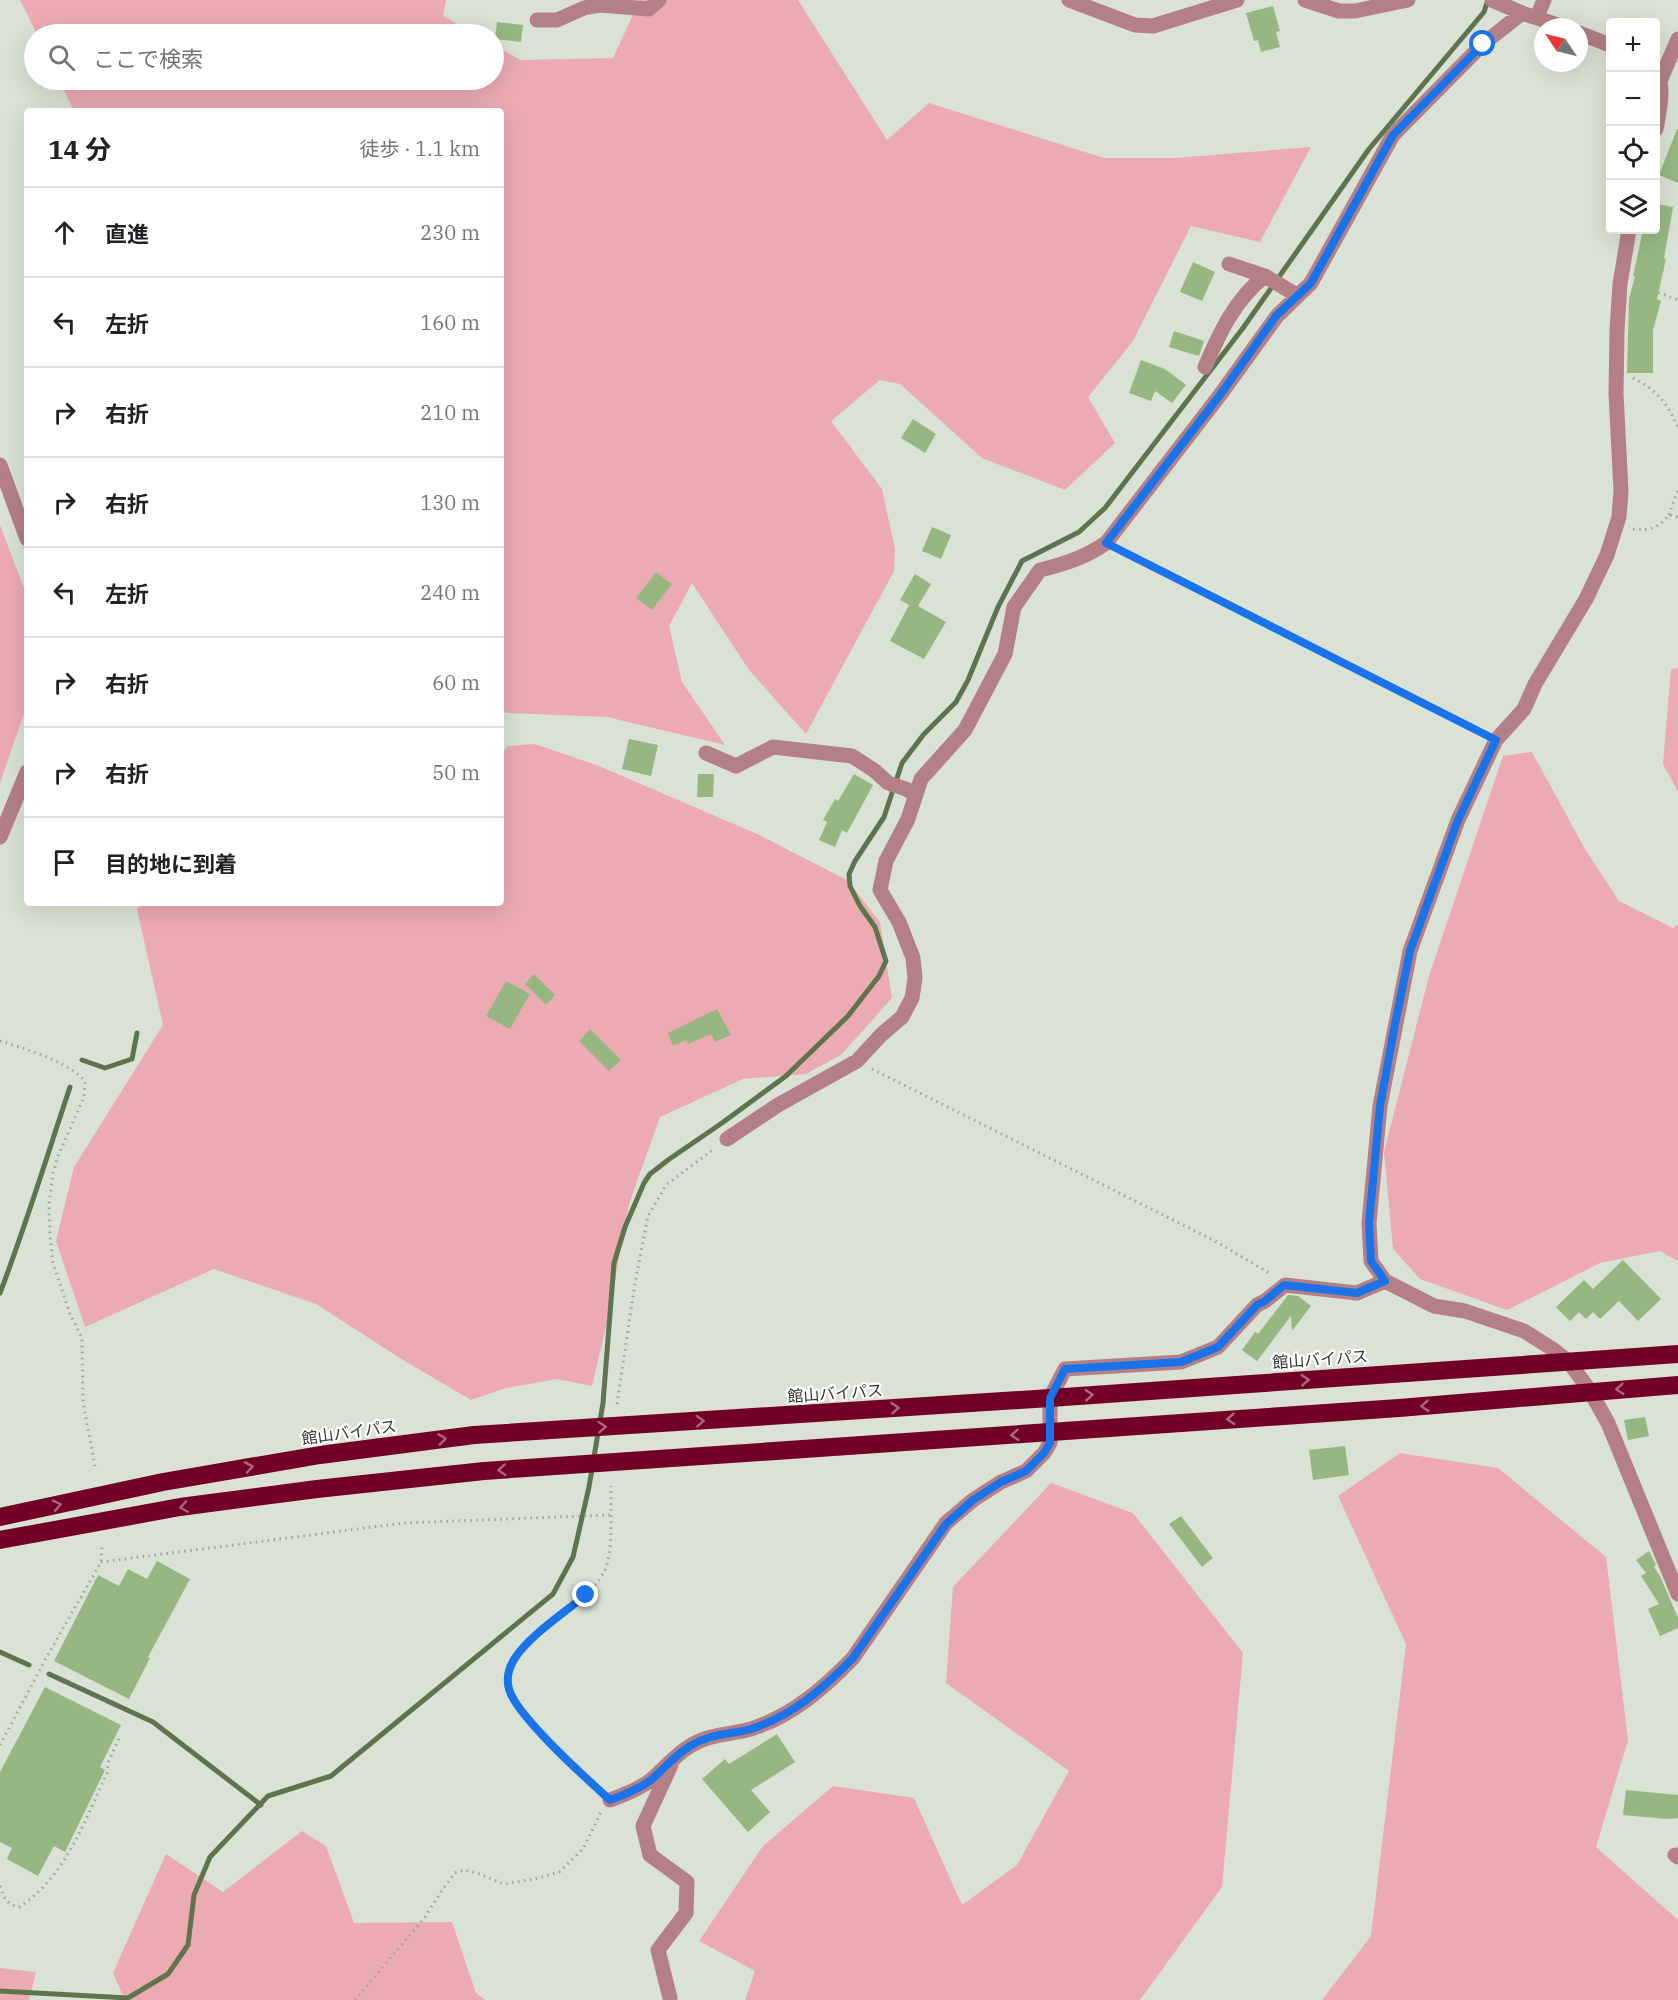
<!DOCTYPE html>
<html lang="ja">
<head>
<meta charset="utf-8">
<style>
	:root { --surface:#fff; --page:#f2f2f2; --text:#202124; --muted:#757577; --line:#e0e0e0 }
	body { margin:0; font-family:"IBM Plex Serif","Noto Sans JP",serif; background:var(--page); color:var(--text) }
	.controls { position:absolute; right:18px; top:18px; display:grid; overflow:hidden; border-radius:6px; box-shadow:0 6px 24px #0002 }
	.controls button { width:54px; height:54px; display:grid; place-items:center; padding:0; border:0; border-bottom:2px solid var(--line); background:var(--surface); color:var(--text); font:30px sans-serif }
	.compass { position:absolute; left:1534px; top:18px; width:54px; height:54px; border-radius:50%; background:var(--surface); box-shadow:0 6px 24px #0002; rotate:305deg }
	.stop { position:absolute; width:18px; height:18px; margin:-14px; border:4px solid #1a73e8; border-radius:50%; background:#fff }
	.stop.end { background:#1a73e8; border-color:#fff; box-shadow:0 2px 6px #0008 }
	.list { margin:0; padding:0; list-style:none }
	h2 { display:flex; justify-content:space-between; align-items:center; height:78px; margin:0; padding:0 24px; font-size:26px }
	h2 small { font-size:20px; font-weight:400; color:var(--muted) }
	.list li { display:grid; grid-template-columns:39px 1fr auto; gap:18px; align-items:center; box-sizing:border-box; height:90px; padding:0 24px; border-top:2px solid var(--line) }
	.list b { display:block; font-size:22px; white-space:nowrap }
	.list em { font-size:20px; font-style:normal; color:var(--muted) }
	.icon { flex:none; width:33px; height:33px; fill:none; stroke:currentColor; stroke-width:2; stroke-linecap:round; stroke-linejoin:round }
	.map { position:relative; flex:none; width:1678px; height:2000px; overflow:hidden }
	.search { position:absolute; background:var(--surface); box-shadow:0 6px 24px #0002; left:24px; top:24px; width:480px; height:66px; display:flex; align-items:center; gap:15px; box-sizing:border-box; padding:0 21px; border-radius:33px; color:var(--muted); font-size:22px }
	.panel { position:absolute; background:var(--surface); box-shadow:0 6px 24px #0002; left:24px; top:108px; width:480px; height:798px; border-radius:6px }
	.map>svg:first-child { display:block }
	.green { fill:#ecabb2 }
	.lines { fill:none; stroke-linecap:round; stroke-linejoin:round }
	.stream { stroke:#5d744f; stroke-width:5 }
	.building { fill:#96b782 }
	.path { stroke:#9ca499; stroke-width:3; stroke-dasharray:1.5 4.5; stroke-linecap:butt }
	.minor { stroke:#b48086; stroke-width:15 }
	.highway { stroke:#720027; stroke-width:18 }
	.oneway { stroke:#aa667d }
	.route { stroke:#1a73e8; stroke-width:8 }
	.labels { text-anchor:middle; stroke-width:4.5; stroke-linejoin:round; paint-order:stroke }
	.street-label { font-size:16px; fill:#323630; stroke:#fff }
</style>
</head>
<body>
<div class="map">
<svg width="1678" height="2000" viewBox="0 0 1678 2000">
	<rect width="100%" height="100%" fill="#d9e2d4"/>
	<path class="green" d="M20,0H446L443,16L476,34H37Z
		M640,0H798L887,140L929,103L1104,158H1175L1311,147L1260,242L1191,226L1133,341L1088,397L1115,443L1065,490L982,458L900,384L880,380L831,421L882,489L895,549L894,571L806,734L749,670L692,583L669,626L682,682L725,745L607,717L507,713L501,711V111H74L59,80H494V45L521,60L613,58Z
		M0,525L27,596V705L0,783Z
		M1678,668V792L1663,764L1671,669Z
		M535,744L599,766L757,834L847,880L880,922L892,998L841,1055L806,1074L743,1079L660,1117L629,1204L606,1327L592,1386L557,1379L506,1388L471,1400L403,1360L316,1304L214,1269L85,1327L56,1241L74,1167L163,1025L137,909L142,903H501V755L508,746Z
		M1532,752L1585,849L1619,901L1673,928L1678,924V1261L1660,1251L1600,1263L1507,1310L1420,1279L1393,1249L1384,1152L1429,976L1503,756Z
		M1400,1453L1498,1468L1606,1557L1628,1740L1596,1847L1678,1920V2000H1322L1371,1936L1406,1644L1338,1496Z
		M1051,1483L1133,1513L1243,1653L1222,1887L1140,2000H745L755,1971L699,1941L763,1846L833,1786L914,1798L962,1905L1017,1865L1069,1771L946,1683L953,1587Z
		M302,1831L326,1846L354,1923L452,1922L476,1993L485,2000H125L113,1973L166,1854L223,1892Z
		M0,1968L36,1972L29,2000H0Z"/>
	<g class="lines">
		<path class="stream" d="M82,1060L105,1068L132,1059L137,1033
			M0,1293C26,1225 47,1156 70,1087
			M0,1652L29,1665
			M49,1674L153,1722L261,1805
			M0,1991L128,1998L168,1974L188,1945L194,1895L210,1857L268,1796L331,1776L553,1594L573,1557L589,1487L603,1403L614,1263L625,1227L644,1183L650,1174L668,1160L722,1123L786,1076L848,1016L879,976L886,961L875,927L860,906L850,886L849,874L855,861L884,817L902,763L924,734L956,702L968,680L998,607L1022,561L1079,532L1105,508L1243,328L1369,149L1484,12L1488,0"/>
	</g>
	<path class="building" d="M1273,6L1280,31L1276,32L1280,47L1261,52L1258,40L1254,41L1246,13Z
		M497,22L523,25L521,42L495,39Z
		M1677,129H1678V183L1659,175Z
		M1656,204L1673,207L1664,258L1666,259L1657,299L1661,301L1653,330V373H1627L1629,299L1635,276H1633L1643,230H1656Z
		M1193,262L1215,272L1202,301L1180,292Z
		M1174,331L1204,341L1199,356L1169,347Z
		M1141,360L1165,369L1186,385L1172,403L1155,391L1151,401L1129,393Z
		M913,419L936,434L925,453L901,438Z
		M932,527L951,535L941,559L922,551Z
		M656,572L672,584L652,610L636,598Z
		M915,574L931,584L918,606L946,622L924,659L890,641L909,605L900,600Z
		M629,739L658,745L651,776L622,769Z
		M698,774H714L713,797H697Z
		M854,774L873,785L847,833L842,830L835,847L819,840L827,822L823,820L835,799L838,801Z
		M534,974L555,995L546,1005L525,984Z
		M506,981L530,994L510,1029L486,1016Z
		M717,1009L731,1035L715,1042L711,1034L688,1044L686,1040L673,1046L668,1033Z
		M590,1029L621,1060L609,1071L579,1041Z
		M1623,1260L1661,1299L1638,1321L1619,1301L1600,1319L1593,1312L1586,1319L1579,1312L1570,1321L1556,1307L1584,1280L1593,1289Z
		M1288,1295L1298,1296L1311,1306L1292,1331L1291,1316L1257,1361L1242,1350L1255,1332L1258,1334Z
		M1645,1417L1649,1436L1628,1440L1624,1420Z
		M1345,1446L1349,1475L1313,1480L1309,1450Z
		M1181,1516L1213,1558L1202,1567L1169,1524Z
		M1649,1551L1656,1565L1654,1567L1660,1576L1678,1618V1628L1660,1636L1648,1609L1659,1604L1641,1576L1646,1573L1636,1560Z
		M157,1561L190,1579L148,1657L150,1658L129,1699L54,1661L98,1575L119,1586L128,1569L147,1579Z
		M45,1687L121,1725L100,1767L105,1770L65,1852L54,1846L38,1876L7,1859L12,1848L0,1842V1772Z
		M777,1734L795,1762L751,1790L770,1812L748,1832L702,1779L725,1759L729,1764Z
		M1626,1790L1678,1795V1818L1667,1819L1623,1815Z"/>
	<g class="lines">
		<path class="path" d="M1636,284L1678,300
			M1633,378C1656,389 1669,405 1678,428
			M1669,515L1678,489
			M1633,529C1649,531 1659,528 1669,515L1678,517
			M1120,549L1481,733
			M0,1041C26,1049 67,1061 85,1081L84,1097L58,1156L53,1173L49,1203L50,1236L53,1263L70,1314L82,1338L83,1402L95,1466
			M872,1069L1215,1241L1271,1274
			M617,1404L635,1283L648,1216L666,1185L714,1149
			M101,1562L404,1523L610,1515
			M0,1745L45,1660L101,1562L102,1545
			M599,1789C577,1769 502,1704 508,1674C513,1651 535,1637 552,1623C570,1608 592,1594 604,1572C614,1552 610,1510 611,1486
			M0,1886C4,1898 6,1904 19,1907C65,1878 85,1820 107,1773L108,1763L119,1738
			M355,2000L425,1917L443,1889L455,1873L464,1870L477,1873L504,1884L535,1879L559,1872L583,1849L601,1812"/>
		<path class="minor" d="M1069,0L1135,25L1153,26L1237,0
			M1305,0L1339,11H1355L1408,0
			M1492,0L1522,13L1564,27
			M1537,17L1544,0
			M537,20H557L584,8L600,5L649,9L659,0
			M1579,33L1610,45
			M1656,68C1665,89 1660,107 1656,129
			M1660,81L1678,39
			M1629,230L1620,284L1617,330L1616,393L1621,491L1619,517L1607,555L1586,599L1535,684L1524,709L1496,740L1458,820L1410,951L1380,1106L1369,1223L1371,1261L1385,1281L1434,1306L1465,1311L1524,1331L1551,1348L1569,1362L1590,1391L1608,1423L1678,1594
			M1229,264L1265,276
			M1205,367C1219,334 1235,299 1265,276L1298,296
			M0,465L27,539
			M706,753L736,766L773,747L852,756L875,771L888,783L906,789L916,795
			M0,837L27,772
			M727,1139L778,1105L857,1061L881,1035L902,1017L912,998L915,978L913,958L899,922L880,890L886,861L908,819L921,779L965,730L1005,654L1014,607L1040,570C1065,564 1086,557 1106,543L1220,395L1277,316L1311,283L1393,135L1483,44L1522,13
			M610,1800C624,1795 639,1789 651,1780C664,1769 675,1755 690,1746C711,1733 730,1735 751,1729C792,1716 824,1688 853,1658L946,1523L973,1500L1001,1482L1026,1471L1044,1453L1050,1443V1398L1065,1369L1181,1362L1218,1347L1257,1305L1265,1301L1285,1285L1357,1293L1385,1281
			M1675,1855L1678,1857
			M670,1998L658,1950L686,1913L687,1882L650,1855L643,1826L671,1765"/>
		<path class="highway" d="M0,1517L163,1482L320,1455L474,1435L1050,1398L1678,1354
			M0,1540L180,1507L317,1489L484,1471L1399,1408L1678,1385"/>
	</g>
	<defs><path id="oneway-chevron" d="M-2-3.5L2.5 0L-2 3.5" fill="none" stroke-width="1.6" stroke-linecap="round" stroke-linejoin="round" transform="scale(1.5)"/></defs>
	<g class="oneway">
		<use href="#oneway-chevron" transform="translate(1305 1380) rotate(-4)"/>
		<use href="#oneway-chevron" transform="translate(1620 1389) rotate(176)"/>
		<use href="#oneway-chevron" transform="translate(1089 1395) rotate(-4)"/>
		<use href="#oneway-chevron" transform="translate(1425 1406) rotate(175)"/>
		<use href="#oneway-chevron" transform="translate(895 1408) rotate(-4)"/>
		<use href="#oneway-chevron" transform="translate(1231 1419) rotate(176)"/>
		<use href="#oneway-chevron" transform="translate(700 1421) rotate(-4)"/>
		<use href="#oneway-chevron" transform="translate(602 1427) rotate(-4)"/>
		<use href="#oneway-chevron" transform="translate(1015 1435) rotate(176)"/>
		<use href="#oneway-chevron" transform="translate(442 1439) rotate(-7)"/>
		<use href="#oneway-chevron" transform="translate(249 1467) rotate(-10)"/>
		<use href="#oneway-chevron" transform="translate(502 1470) rotate(176)"/>
		<use href="#oneway-chevron" transform="translate(57 1505) rotate(-12)"/>
		<use href="#oneway-chevron" transform="translate(184 1507) rotate(172)"/>
	</g>
	<g class="lines">
		<path class="route" d="M586,1595C565,1612 529,1636 515,1658C509,1667 506,1678 509,1689C516,1716 587,1779 610,1800C624,1795 639,1789 651,1780C664,1769 675,1755 690,1746C711,1733 730,1735 751,1729C792,1716 824,1688 853,1658L946,1524L973,1500L1001,1482L1026,1471L1044,1453L1050,1443V1398L1065,1369L1181,1362L1218,1347L1257,1305L1265,1301L1284,1285L1357,1293L1385,1281L1371,1261L1369,1223L1380,1106L1395,1024L1410,951L1458,820L1496,740L1106,543L1220,395L1276,316L1311,283L1393,135L1483,44"/>
	</g>
	<g class="labels">
		<g class="street-label">
			<text transform="translate(1320 1359) rotate(-4)" y="6">館山バイパス</text>
			<text transform="translate(835 1393) rotate(-4)" y="6">館山バイパス</text>
			<text transform="translate(349 1432) rotate(-8)" y="6">館山バイパス</text>
		</g>
	</g>
</svg>
<div class="controls">
<button>+</button>
<button>−</button>
<button><svg class="icon" aria-label="locate" viewBox="0 0 24 24"><circle cx="12" cy="12" r="6"/><path d="M12 2v4M12 18v4M2 12h4M18 12h4"/></svg></button>
<button><svg class="icon" aria-label="layers" viewBox="0 0 24 24"><path d="M12 4l9 5-9 5-9-5zM3 14l9 5 9-5"/></svg></button>
</div>
<svg class="compass" viewBox="-18 -18 36 36"><path d="M0-13l5 13h-10z" fill="#e53935"/><path d="M0 13l5-13h-10z" fill="#757577"/></svg>
<div class="stop" style="left:1483px;top:44px"></div>
<div class="stop end" style="left:586px;top:1595px"></div>
<div class="search"><svg class="icon" aria-label="search" viewBox="0 0 24 24"><circle cx="10" cy="10" r="6"/><path d="M15 15l6 6"/></svg>ここで検索</div>
<section class="panel">
<h2>14 分<small>徒歩 · 1.1 km</small></h2>
<ul class="list">
<li><svg class="icon" aria-label="ahead" viewBox="0 0 24 24"><path d="M12 20V5M6 11l6-6 6 6"/></svg><div><b>直進</b></div><em>230 m</em></li>
<li><svg class="icon" aria-label="left" viewBox="0 0 24 24"><path d="M17 20v-9H6M10 6l-5 5 5 5"/></svg><div><b>左折</b></div><em>160 m</em></li>
<li><svg class="icon" aria-label="right" viewBox="0 0 24 24"><path d="M7 20v-9h11M14 6l5 5-5 5"/></svg><div><b>右折</b></div><em>210 m</em></li>
<li><svg class="icon" aria-label="right" viewBox="0 0 24 24"><path d="M7 20v-9h11M14 6l5 5-5 5"/></svg><div><b>右折</b></div><em>130 m</em></li>
<li><svg class="icon" aria-label="left" viewBox="0 0 24 24"><path d="M17 20v-9H6M10 6l-5 5 5 5"/></svg><div><b>左折</b></div><em>240 m</em></li>
<li><svg class="icon" aria-label="right" viewBox="0 0 24 24"><path d="M7 20v-9h11M14 6l5 5-5 5"/></svg><div><b>右折</b></div><em>60 m</em></li>
<li><svg class="icon" aria-label="right" viewBox="0 0 24 24"><path d="M7 20v-9h11M14 6l5 5-5 5"/></svg><div><b>右折</b></div><em>50 m</em></li>
<li><svg class="icon" aria-label="arrive" viewBox="0 0 24 24"><path d="M6 21V4h12l-3 4 3 4H6"/></svg><div><b>目的地に到着</b></div></li>
</ul>
</section>
</div>
</body>
</html>
